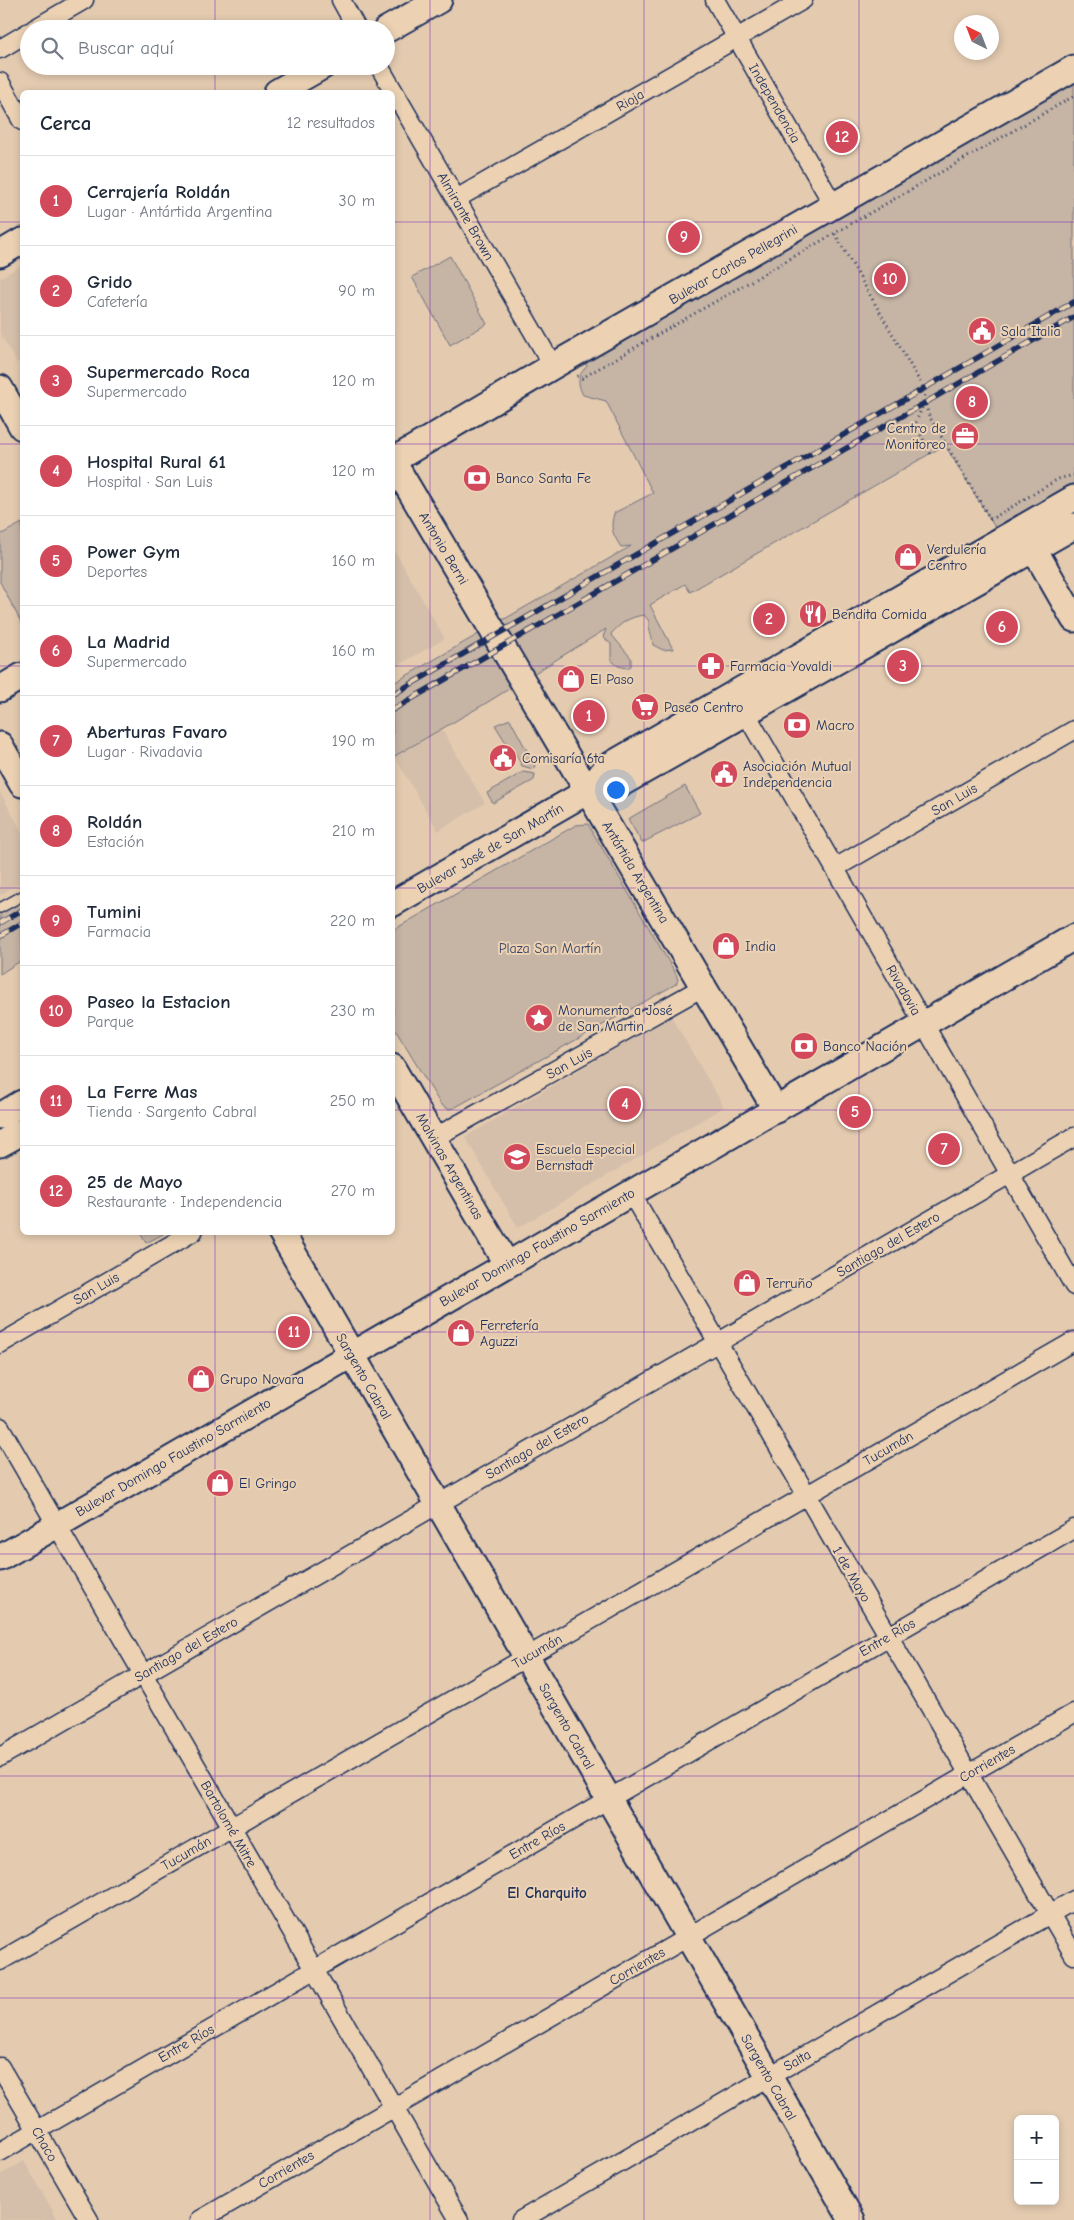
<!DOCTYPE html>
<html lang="es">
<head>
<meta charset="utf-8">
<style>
	:root { --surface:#fff; --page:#f6f6f7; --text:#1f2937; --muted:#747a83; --line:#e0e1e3; --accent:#d1495b }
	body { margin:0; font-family:"Comic Neue",sans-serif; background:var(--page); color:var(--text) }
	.controls { position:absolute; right:15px; bottom:15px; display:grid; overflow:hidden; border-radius:8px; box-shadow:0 2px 8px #0003 }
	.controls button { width:45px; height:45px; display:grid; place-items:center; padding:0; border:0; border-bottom:1px solid var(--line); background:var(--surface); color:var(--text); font:25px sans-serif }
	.compass { position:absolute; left:954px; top:15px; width:45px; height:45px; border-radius:50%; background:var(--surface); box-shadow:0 2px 8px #0003; rotate:318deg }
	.you { position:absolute; left:615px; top:789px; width:18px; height:18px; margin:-12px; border:4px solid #fff; border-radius:50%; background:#1a73e8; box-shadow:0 0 0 8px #1a73e833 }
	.badge { display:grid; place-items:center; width:32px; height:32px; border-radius:50%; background:var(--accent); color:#fff; font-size:16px; font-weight:700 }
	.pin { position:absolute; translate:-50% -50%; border:2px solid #fff; box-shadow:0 1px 5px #0006 }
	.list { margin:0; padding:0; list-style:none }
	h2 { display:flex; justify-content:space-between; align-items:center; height:65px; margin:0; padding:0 20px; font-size:21px }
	h2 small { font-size:16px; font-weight:400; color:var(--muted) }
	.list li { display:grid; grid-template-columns:32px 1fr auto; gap:15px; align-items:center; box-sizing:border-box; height:90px; padding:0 20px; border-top:1px solid var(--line) }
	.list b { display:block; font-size:19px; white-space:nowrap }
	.list p { margin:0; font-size:16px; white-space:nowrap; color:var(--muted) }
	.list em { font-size:16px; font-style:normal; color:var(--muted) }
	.icon { flex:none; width:28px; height:28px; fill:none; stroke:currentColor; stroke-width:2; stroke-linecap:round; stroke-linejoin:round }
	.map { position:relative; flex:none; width:1074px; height:2220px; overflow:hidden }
	.search { position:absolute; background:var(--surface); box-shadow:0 2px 8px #0003; left:20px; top:20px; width:375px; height:55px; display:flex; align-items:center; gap:12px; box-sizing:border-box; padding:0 18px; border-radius:28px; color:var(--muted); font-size:19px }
	.panel { position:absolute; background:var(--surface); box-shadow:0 2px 8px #0003; left:20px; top:90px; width:375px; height:1145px; border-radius:8px }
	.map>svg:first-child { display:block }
	.built { fill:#d5bfaa }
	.green { fill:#c6b4a4; stroke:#707281 }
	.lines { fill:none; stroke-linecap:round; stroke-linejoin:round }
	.lane-casing { stroke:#1b2f5e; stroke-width:12 }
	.street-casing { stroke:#1b2f5e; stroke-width:21 }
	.secondary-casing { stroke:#1b2f5e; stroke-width:29 }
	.path { stroke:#1b2f5e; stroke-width:3; stroke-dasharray:1 4; stroke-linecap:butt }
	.lane { stroke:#ecd2b3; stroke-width:9 }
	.street { stroke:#ecd2b3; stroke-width:18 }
	.secondary { stroke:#ecd2b3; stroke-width:25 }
	.rail-casing { stroke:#1b2f5e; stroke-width:5.5 }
	.rail { stroke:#ecd2b3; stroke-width:4; stroke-dasharray:11; stroke-linecap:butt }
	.grid { fill:none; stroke:#7b2cbf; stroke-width:1; stroke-opacity:0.55 }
	.labels { text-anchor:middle; stroke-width:4; stroke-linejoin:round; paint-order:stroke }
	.street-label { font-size:14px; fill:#1b2f5e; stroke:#ecd2b3 }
	.poi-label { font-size:14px; fill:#1b2f5e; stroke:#ecd2b3; text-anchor:start }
	.park-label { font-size:14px; fill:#354368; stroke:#ecd2b3 }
	.neighbourhood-label { font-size:15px; font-weight:bold; fill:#1b2f5e; stroke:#ecd2b3 }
</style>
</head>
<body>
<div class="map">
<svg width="1074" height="2220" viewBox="0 0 1074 2220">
	<rect width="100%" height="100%" fill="#e4cbb0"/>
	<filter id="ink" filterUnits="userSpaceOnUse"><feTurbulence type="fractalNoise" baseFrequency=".02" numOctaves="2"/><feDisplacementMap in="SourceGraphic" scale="10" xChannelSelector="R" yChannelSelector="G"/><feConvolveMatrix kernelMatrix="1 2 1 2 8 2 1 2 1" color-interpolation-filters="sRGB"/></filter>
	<g filter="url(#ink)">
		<path class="built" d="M22,265V360L17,363L0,333V278Z
			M392,546L445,639L393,668H392Z
			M442,729L485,803L438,831L394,756Z
			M0,792L22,832V882L0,895Z
			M671,1016L724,1107L518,1228L465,1137Z
			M24,2161L58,2220H0V2175Z"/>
		<path class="green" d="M1074,68V498L1002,539L945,445L690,592L685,584L650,605L673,649L663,650L653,645C652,636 648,629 649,621L644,615C629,617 621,623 611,634L631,658V666L627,668L618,666L611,660V644L603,637L606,629L483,705L393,757L392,684L631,546L621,547C612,533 610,529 614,513L653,493L606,401L583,395C577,383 577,376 587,366L579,351Z
			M450,256L487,324L450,345L412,277Z
			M22,523V624L0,582V535Z
			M510,719L535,766L533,769L522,766L511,745L508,746L495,725Z
			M523,772L535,774L534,780L493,803L487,793Z
			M685,786L700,813L642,843L628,819Z
			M588,824L676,974L678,980L676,984L454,1108L448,1109L441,1105L393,1026V930L576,825Z
			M22,896V960L0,974V908Z
			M140,1233H165L146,1243Z"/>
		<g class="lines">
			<defs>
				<path id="lane" d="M0,908L22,896"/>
				<path id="street" d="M341,0L357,29
					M715,0L834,206
					M34,29L84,0
					M0,49L29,32
					M379,66L553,366
					M0,82L22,121
					M456,199L803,0
					M740,703L1074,1286
					M835,868L1074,730
					M434,1138L703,987
					M631,1193L1074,1955
					M0,1344L193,1232
					M0,1427L459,2220
					M0,1757L1074,1137
					M0,1961L1074,1341
					M0,2067L89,2220
					M0,2152L1074,1529
					M200,2220L1074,1713
					M521,2220L1074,1900"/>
				<path id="secondary" d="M386,30L439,0
					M277,92L323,66
					M0,254L22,241
					M0,388L22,427
					M392,460L776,1110
					M392,461L553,366L1074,68
					M1026,535L1074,619
					M0,689L22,676
					M0,745L22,784
					M588,791L607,767L1074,498
					M392,904L588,791L617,786L1074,526
					M392,1067L507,1265
					M0,1116L22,1103
					M0,1144L22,1132
					M281,1232L852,2220
					M0,1558L1074,937"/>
			</defs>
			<use href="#lane" class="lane-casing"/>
			<use href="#street" class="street-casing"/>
			<use href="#secondary" class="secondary-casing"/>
			<path class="path" d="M835,234L924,389L925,403L929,416L992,522
				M577,376L582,378L1074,96
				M924,403L915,424L931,454
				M990,520L1058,479L1074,475"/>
			<use href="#lane" class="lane"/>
			<use href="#street" class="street"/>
			<use href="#secondary" class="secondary"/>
			<defs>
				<path id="rail" d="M392,695L1074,302
					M392,710L1074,317
					M0,923L22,910
					M0,936L22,923"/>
			</defs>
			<use href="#rail" class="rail-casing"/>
			<use href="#rail" class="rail"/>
		</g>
	</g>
	<path class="grid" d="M215,0V29M430,0V2220M644,0V2220M859,0V2220M215,66V92M0,222H22M392,222H1074M0,444H22M392,444H1074M0,666H22M392,666H1074M0,888H22M392,888H1074M0,1110H22M392,1110H1074M215,1232V2220M0,1332H1074M0,1554H1074M0,1776H1074M0,1998H1074"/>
	<defs>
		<symbol id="civic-disc" viewBox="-11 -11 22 22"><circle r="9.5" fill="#d1495b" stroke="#ecd2b3"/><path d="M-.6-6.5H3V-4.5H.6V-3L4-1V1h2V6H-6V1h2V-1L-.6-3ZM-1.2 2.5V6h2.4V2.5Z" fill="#fff"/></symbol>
		<symbol id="office-disc" viewBox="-11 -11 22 22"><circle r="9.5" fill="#d1495b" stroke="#ecd2b3"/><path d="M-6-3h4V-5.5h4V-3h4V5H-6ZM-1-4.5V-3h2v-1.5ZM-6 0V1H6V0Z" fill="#fff"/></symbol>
		<symbol id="bank-disc" viewBox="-11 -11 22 22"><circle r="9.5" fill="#d1495b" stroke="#ecd2b3"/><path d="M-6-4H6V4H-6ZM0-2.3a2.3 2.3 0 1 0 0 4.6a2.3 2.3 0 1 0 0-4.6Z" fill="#fff"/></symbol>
		<symbol id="shop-disc" viewBox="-11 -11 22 22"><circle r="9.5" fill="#d1495b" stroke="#ecd2b3"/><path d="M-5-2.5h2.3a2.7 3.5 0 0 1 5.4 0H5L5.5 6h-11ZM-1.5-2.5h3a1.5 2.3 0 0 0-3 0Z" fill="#fff"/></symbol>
		<symbol id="restaurant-disc" viewBox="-11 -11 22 22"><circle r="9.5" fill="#d1495b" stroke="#ecd2b3"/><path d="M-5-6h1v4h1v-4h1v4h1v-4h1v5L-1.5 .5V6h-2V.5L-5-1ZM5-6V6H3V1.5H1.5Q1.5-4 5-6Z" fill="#fff"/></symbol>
		<symbol id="pharmacy-disc" viewBox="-11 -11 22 22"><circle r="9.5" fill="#d1495b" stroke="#ecd2b3"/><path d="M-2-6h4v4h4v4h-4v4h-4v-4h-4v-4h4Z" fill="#fff"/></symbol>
		<symbol id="supermarket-disc" viewBox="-11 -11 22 22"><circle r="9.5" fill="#d1495b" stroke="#ecd2b3"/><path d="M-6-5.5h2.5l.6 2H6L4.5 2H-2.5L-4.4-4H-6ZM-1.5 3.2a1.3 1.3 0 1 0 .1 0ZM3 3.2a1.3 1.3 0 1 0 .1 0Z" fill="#fff"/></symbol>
		<symbol id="sight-disc" viewBox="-11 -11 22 22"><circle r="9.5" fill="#d1495b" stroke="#ecd2b3"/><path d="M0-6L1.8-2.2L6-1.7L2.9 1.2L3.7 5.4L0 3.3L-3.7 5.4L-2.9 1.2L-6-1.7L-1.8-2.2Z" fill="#fff"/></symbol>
		<symbol id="school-disc" viewBox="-11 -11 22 22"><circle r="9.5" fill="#d1495b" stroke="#ecd2b3"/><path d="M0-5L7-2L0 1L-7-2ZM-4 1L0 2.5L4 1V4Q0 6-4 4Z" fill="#fff"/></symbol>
	</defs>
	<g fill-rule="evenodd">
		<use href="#civic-disc" x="966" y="315" width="32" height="32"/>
		<use href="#office-disc" x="949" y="420" width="32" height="32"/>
		<use href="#bank-disc" x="461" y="462" width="32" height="32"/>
		<use href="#shop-disc" x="892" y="541" width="32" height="32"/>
		<use href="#restaurant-disc" x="797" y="598" width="32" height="32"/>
		<use href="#pharmacy-disc" x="695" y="650" width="32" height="32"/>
		<use href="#shop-disc" x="555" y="663" width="32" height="32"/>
		<use href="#supermarket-disc" x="629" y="691" width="32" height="32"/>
		<use href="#bank-disc" x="781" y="709" width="32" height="32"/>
		<use href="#civic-disc" x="487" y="742" width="32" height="32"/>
		<use href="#civic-disc" x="708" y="758" width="32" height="32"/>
		<use href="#shop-disc" x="710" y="930" width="32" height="32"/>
		<use href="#sight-disc" x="523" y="1002" width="32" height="32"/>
		<use href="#bank-disc" x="788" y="1030" width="32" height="32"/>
		<use href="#school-disc" x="501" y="1141" width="32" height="32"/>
		<use href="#shop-disc" x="731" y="1267" width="32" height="32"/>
		<use href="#shop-disc" x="445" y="1317" width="32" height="32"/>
		<use href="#shop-disc" x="185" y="1363" width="32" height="32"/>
		<use href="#shop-disc" x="204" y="1467" width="32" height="32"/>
	</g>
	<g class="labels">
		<g class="street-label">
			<text transform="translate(630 100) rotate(-30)" y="5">Rioja</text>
			<text transform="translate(775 103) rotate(60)" y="5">Independencia</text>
			<text transform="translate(466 216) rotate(60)" y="5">Almirante Brown</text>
			<text transform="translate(733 264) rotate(-30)" y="5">Bulevar Carlos Pellegrini</text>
			<text transform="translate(444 548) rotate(59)" y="5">Antonio Berni</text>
			<text transform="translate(954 799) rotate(-30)" y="5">San Luis</text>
			<text transform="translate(490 848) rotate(-30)" y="5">Bulevar José de San Martín</text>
			<text transform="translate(636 872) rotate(59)" y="5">Antártida Argentina</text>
			<text transform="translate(904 990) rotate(60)" y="5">Rivadavia</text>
			<text transform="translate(569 1063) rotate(-29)" y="5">San Luis</text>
			<text transform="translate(450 1166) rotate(60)" y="5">Malvinas Argentinas</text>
			<text transform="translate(888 1244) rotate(-30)" y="5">Santiago del Estero</text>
			<text transform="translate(537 1247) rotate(-30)" y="5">Bulevar Domingo Faustino Sarmiento</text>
			<text transform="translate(96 1288) rotate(-30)" y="5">San Luis</text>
			<text transform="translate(364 1376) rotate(60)" y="5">Sargento Cabral</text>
			<text transform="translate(537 1446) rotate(-30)" y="5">Santiago del Estero</text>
			<text transform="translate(888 1448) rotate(-30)" y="5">Tucumán</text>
			<text transform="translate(173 1457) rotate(-30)" y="5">Bulevar Domingo Faustino Sarmiento</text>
			<text transform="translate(852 1574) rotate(60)" y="5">1 de Mayo</text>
			<text transform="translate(887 1637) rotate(-30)" y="5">Entre Ríos</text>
			<text transform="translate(186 1649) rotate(-30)" y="5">Santiago del Estero</text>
			<text transform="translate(537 1651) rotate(-30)" y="5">Tucumán</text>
			<text transform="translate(567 1726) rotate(60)" y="5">Sargento Cabral</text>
			<text transform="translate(987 1763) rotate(-30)" y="5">Corrientes</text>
			<text transform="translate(229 1824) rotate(60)" y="5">Bartolomé Mitre</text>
			<text transform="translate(537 1840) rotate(-30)" y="5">Entre Ríos</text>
			<text transform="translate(186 1853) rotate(-30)" y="5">Tucumán</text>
			<text transform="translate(637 1966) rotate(-30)" y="5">Corrientes</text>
			<text transform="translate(186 2043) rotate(-30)" y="5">Entre Ríos</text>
			<text transform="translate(797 2060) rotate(-30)" y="5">Salta</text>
			<text transform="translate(769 2077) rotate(60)" y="5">Sargento Cabral</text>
			<text transform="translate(45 2144) rotate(60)" y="5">Chaco</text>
			<text transform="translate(286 2169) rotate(-30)" y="5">Corrientes</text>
		</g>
		<g class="poi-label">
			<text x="1001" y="336">Sala Italia</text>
			<text x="946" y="433" text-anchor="end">Centro de<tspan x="946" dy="16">Monitoreo</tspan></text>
			<text x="496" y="483">Banco Santa Fe</text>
			<text x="927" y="554">Verdulería<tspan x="927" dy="16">Centro</tspan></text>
			<text x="832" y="619">Bendita Comida</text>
			<text x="730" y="671">Farmacia Yovaldi</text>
			<text x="590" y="684">El Paso</text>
			<text x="664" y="712">Paseo Centro</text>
			<text x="816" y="730">Macro</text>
			<text x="522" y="763">Comisaría 6ta</text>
			<text x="743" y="771">Asociación Mutual<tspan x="743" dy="16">Independencia</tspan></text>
			<text x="745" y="951">India</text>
			<text x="558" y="1015">Monumento a José<tspan x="558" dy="16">de San Martin</tspan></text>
			<text x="823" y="1051">Banco Nación</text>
			<text x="536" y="1154">Escuela Especial<tspan x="536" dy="16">Bernstadt</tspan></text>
			<text x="766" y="1288">Terruño</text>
			<text x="480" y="1330">Ferretería<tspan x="480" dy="16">Aguzzi</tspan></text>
			<text x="220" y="1384">Grupo Novara</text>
			<text x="239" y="1488">El Gringo</text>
		</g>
		<g class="park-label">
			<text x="550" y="953">Plaza San Martín</text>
		</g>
		<g class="neighbourhood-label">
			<text x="547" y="1898">El Charquito</text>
		</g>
	</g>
</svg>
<div class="controls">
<button>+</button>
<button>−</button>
</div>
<svg class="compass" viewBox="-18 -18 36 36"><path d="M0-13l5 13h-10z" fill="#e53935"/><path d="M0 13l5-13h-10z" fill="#747a83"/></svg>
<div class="you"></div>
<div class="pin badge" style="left:589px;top:716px">1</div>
<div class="pin badge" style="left:769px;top:619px">2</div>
<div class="pin badge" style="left:903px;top:666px">3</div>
<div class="pin badge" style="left:625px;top:1104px">4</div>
<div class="pin badge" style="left:855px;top:1112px">5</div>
<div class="pin badge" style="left:1002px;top:627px">6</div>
<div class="pin badge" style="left:944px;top:1149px">7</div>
<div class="pin badge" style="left:972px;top:402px">8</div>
<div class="pin badge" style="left:684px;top:237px">9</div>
<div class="pin badge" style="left:890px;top:279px">10</div>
<div class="pin badge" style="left:294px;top:1332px">11</div>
<div class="pin badge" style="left:842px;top:137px">12</div>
<div class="search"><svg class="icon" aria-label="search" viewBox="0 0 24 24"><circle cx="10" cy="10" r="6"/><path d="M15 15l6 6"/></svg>Buscar aquí</div>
<section class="panel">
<h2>Cerca<small>12 resultados</small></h2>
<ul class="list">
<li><span class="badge">1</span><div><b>Cerrajería Roldán</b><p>Lugar · Antártida Argentina</p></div><em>30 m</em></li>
<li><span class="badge">2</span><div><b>Grido</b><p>Cafetería</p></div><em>90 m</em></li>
<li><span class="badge">3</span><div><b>Supermercado Roca</b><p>Supermercado</p></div><em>120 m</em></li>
<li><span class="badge">4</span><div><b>Hospital Rural 61</b><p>Hospital · San Luis</p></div><em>120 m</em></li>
<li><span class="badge">5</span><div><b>Power Gym</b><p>Deportes</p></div><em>160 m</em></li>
<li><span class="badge">6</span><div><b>La Madrid</b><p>Supermercado</p></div><em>160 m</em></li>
<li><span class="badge">7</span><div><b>Aberturas Favaro</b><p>Lugar · Rivadavia</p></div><em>190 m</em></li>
<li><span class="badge">8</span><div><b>Roldán</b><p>Estación</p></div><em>210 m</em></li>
<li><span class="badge">9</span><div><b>Tumini</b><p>Farmacia</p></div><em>220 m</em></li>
<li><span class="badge">10</span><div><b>Paseo la Estacion</b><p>Parque</p></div><em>230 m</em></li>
<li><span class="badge">11</span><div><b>La Ferre Mas</b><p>Tienda · Sargento Cabral</p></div><em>250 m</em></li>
<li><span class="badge">12</span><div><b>25 de Mayo</b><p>Restaurante · Independencia</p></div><em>270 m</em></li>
</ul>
</section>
</div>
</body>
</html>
